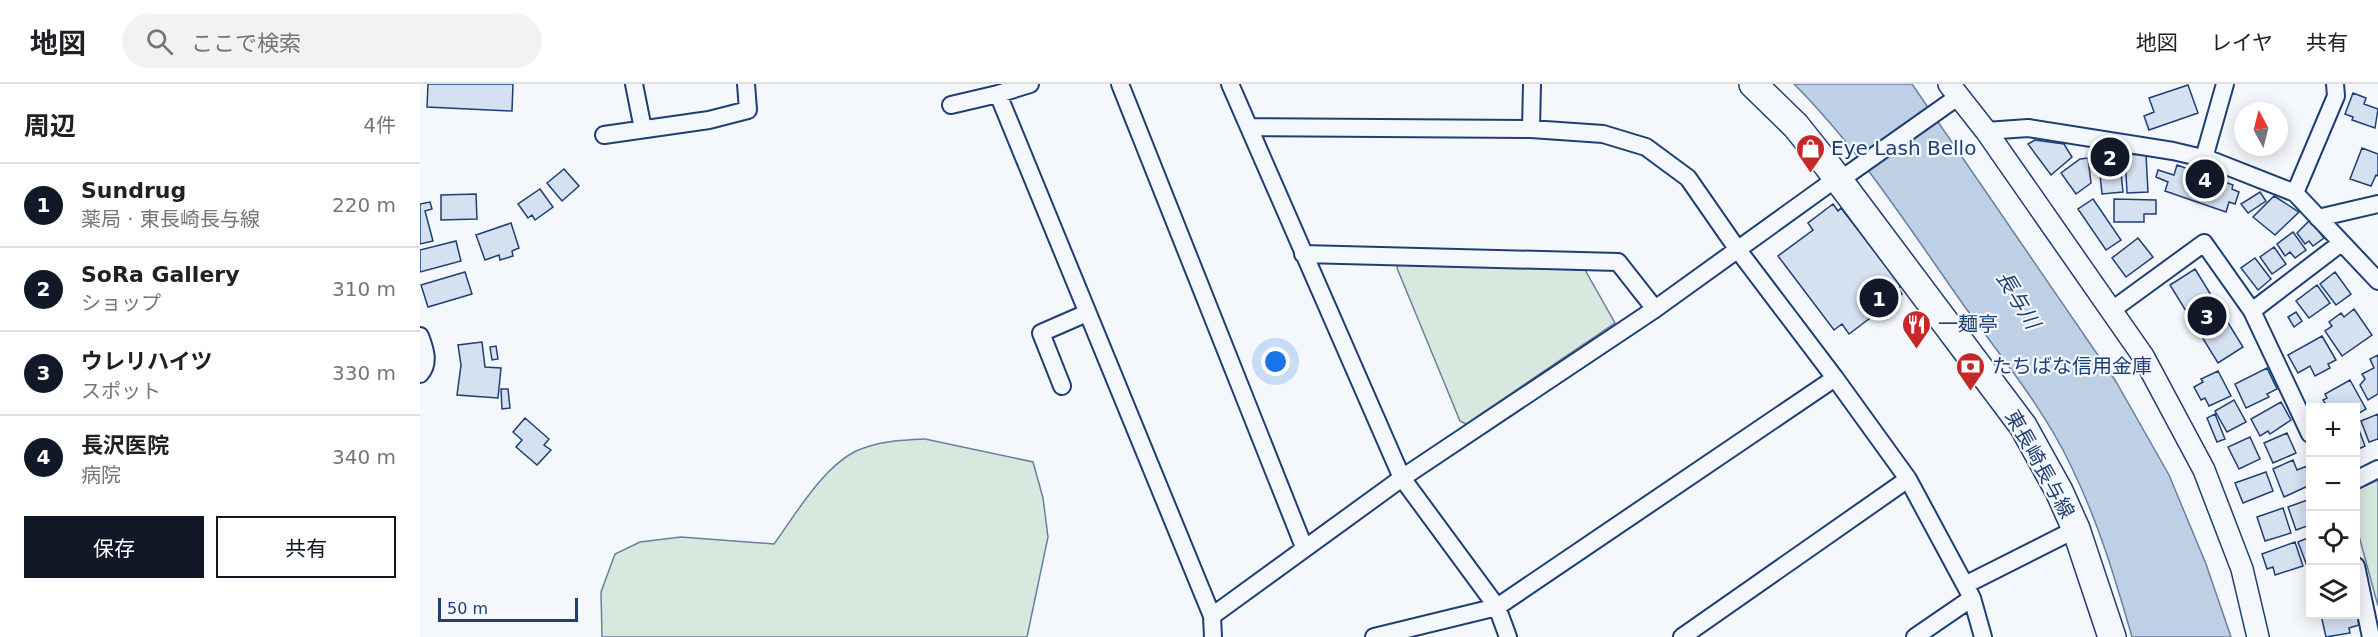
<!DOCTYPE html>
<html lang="ja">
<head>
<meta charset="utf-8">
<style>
	:root { --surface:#fff; --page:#f2f2f2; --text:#202124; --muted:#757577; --line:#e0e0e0; --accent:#111827 }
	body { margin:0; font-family:"DejaVu Sans","Noto Sans JP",sans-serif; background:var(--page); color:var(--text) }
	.controls { position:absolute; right:18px; bottom:18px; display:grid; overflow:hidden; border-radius:0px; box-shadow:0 3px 15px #0003 }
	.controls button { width:54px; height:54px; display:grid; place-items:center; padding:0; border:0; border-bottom:2px solid var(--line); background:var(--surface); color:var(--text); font:30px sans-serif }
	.compass { position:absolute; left:1814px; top:18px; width:54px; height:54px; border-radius:50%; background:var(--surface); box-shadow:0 3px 15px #0003; rotate:353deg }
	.scale { position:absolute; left:18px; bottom:15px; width:140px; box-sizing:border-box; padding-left:6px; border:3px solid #1d3f73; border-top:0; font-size:16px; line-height:21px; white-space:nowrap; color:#1d3f73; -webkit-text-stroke:4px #f4f7fb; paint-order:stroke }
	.you { position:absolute; left:856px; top:278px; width:21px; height:21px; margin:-15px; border:4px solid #fff; border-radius:50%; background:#1a73e8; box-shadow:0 0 0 9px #1a73e833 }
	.badge { display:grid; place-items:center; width:39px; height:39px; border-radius:50%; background:var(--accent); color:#fff; font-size:20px; font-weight:700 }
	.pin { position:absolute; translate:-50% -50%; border:3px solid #fff; box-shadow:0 2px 6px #0006 }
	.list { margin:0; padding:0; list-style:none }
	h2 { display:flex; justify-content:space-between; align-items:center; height:78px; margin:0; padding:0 24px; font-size:26px }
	h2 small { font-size:20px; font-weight:400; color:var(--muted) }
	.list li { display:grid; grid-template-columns:39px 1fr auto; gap:18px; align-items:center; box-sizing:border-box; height:84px; padding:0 24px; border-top:2px solid var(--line) }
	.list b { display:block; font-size:22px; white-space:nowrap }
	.list p { margin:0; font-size:20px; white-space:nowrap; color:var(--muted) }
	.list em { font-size:20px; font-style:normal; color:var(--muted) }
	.actions { display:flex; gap:12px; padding:18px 24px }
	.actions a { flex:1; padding:14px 0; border:2px solid var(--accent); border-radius:0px; text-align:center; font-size:21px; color:var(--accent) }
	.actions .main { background:var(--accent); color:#fff }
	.icon { flex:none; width:33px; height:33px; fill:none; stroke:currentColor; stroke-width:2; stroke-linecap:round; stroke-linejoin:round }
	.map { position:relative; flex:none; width:1958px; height:553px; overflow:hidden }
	header { display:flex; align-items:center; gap:36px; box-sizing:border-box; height:84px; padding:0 30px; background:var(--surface); border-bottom:2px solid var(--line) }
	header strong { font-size:28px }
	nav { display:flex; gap:33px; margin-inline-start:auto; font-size:21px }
	.search { width:420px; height:54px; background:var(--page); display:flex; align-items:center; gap:15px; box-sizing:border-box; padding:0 21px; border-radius:33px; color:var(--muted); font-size:22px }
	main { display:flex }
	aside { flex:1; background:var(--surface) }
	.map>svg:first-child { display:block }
	.green { fill:#d7e8df; stroke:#687fa3; stroke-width:1.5 }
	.water { fill:#bed0e5; stroke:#687fa3; stroke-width:1.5 }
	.building { fill:#d5e0f0; stroke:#1d3f73; stroke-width:1.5 }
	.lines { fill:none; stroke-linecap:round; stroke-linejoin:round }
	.minor-casing { stroke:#1d3f73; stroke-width:20 }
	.tertiary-casing { stroke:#1d3f73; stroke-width:24 }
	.primary-casing { stroke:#1d3f73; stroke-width:30 }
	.minor { stroke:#f4f7fb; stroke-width:16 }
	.tertiary { stroke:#f4f7fb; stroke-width:21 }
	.primary { stroke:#f4f7fb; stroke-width:27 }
	.labels { text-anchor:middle; stroke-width:4.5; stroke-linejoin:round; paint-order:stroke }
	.poi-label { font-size:20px; fill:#1d3f73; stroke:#f4f7fb; text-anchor:start }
	.street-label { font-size:20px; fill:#1d3f73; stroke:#f4f7fb }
	.water-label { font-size:21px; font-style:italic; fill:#1d3f73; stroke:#f4f7fb }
</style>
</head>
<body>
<header>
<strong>地図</strong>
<div class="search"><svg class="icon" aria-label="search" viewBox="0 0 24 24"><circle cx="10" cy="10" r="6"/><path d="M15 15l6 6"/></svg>ここで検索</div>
<nav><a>地図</a><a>レイヤ</a><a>共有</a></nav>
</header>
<main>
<aside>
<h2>周辺<small>4件</small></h2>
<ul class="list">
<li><span class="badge">1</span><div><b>Sundrug</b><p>薬局 · 東長崎長与線</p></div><em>220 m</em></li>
<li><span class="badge">2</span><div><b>SoRa Gallery</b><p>ショップ</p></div><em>310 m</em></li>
<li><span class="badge">3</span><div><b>ウレリハイツ</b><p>スポット</p></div><em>330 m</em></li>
<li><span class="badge">4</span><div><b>長沢医院</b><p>病院</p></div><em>340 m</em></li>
</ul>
<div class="actions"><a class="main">保存</a><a>共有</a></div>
</aside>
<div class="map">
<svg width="1958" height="553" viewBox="0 0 1958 553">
	<rect width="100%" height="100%" fill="#f4f7fb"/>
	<path class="green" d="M979,179L1165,186L1195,239L1046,340L1040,337L977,184Z
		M505,355L613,378L623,414L628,453L607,553H182L181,508L195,470L220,458L261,453L354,460C376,430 402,384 436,367C458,357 482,356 505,355Z
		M1958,396V522L1936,441V406Z"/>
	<path class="water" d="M1374,0H1492L1695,296L1749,391L1786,480L1811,553H1712C1695,494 1678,437 1651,382C1624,325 1582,274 1545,223C1491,147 1440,66 1374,0Z"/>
	<path class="building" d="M8,0H93L92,27L7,23Z
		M1768,1L1778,29L1729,46L1724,32L1734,28L1729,14Z
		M1933,9L1946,14L1944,20L1958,25L1955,44L1932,36L1933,33L1925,30Z
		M1615,56L1644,60L1652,73L1631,91L1608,60Z
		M1942,64L1958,70V92L1956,91L1951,102L1930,95Z
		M1699,69L1703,108L1682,110L1678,71Z
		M1726,70L1728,108L1707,109L1705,71Z
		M1668,74L1671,99L1656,110L1641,89L1660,75Z
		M1757,81L1813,101L1812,105L1819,108L1815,120L1809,118L1806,128L1745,107L1748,98L1736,93L1738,86L1754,91Z
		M144,85L159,102L142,117L127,99Z
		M120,105L133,123L115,136L112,131L108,134L98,120Z
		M1840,108L1846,117L1828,129L1821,120Z
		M56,110L57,135L21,136V111Z
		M1854,112L1879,128L1855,151L1833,133Z
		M1673,115L1701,156L1686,166L1658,125Z
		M1694,115L1736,116V130H1724V138H1694Z
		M10,118L12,125L5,127L13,157L0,160V120Z
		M1413,120L1418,127L1421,124L1481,202L1478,204L1482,210L1429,250L1422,240L1414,246L1358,172L1393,146L1388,139Z
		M1890,136L1904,154L1893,162L1889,157L1885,160L1877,149Z
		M91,139L99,164L92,167L93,172L80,176L79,171L65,176L56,151Z
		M1873,148L1886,166L1875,174L1870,168L1865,172L1857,160Z
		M1718,154L1733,173L1706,193L1692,174Z
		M36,157L41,177L0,188V166Z
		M1854,163L1866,180L1852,190L1840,173Z
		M1835,174L1851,195L1838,206L1821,184Z
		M1775,185L1823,263L1798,279L1750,201Z
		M45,188L52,210L8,223L1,201Z
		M1915,188L1931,210L1916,221L1900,200Z
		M1897,201L1910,219L1889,234L1876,217Z
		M1934,225L1952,251L1922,272L1905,247L1912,242L1909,238L1921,229L1924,233Z
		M1876,228L1882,237L1874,243L1868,233Z
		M1902,252L1916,276L1908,280L1910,284L1895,292L1890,282L1878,289L1868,271Z
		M62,258L65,283L81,284L78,314L37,311L41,281L38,261Z
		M76,262L78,275L72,276L70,263Z
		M1958,271V310L1948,316L1940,301L1945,295L1942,290L1954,284L1950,275Z
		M1847,284L1857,305L1847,310L1849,313L1826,324L1815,300Z
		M1798,287L1811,312L1789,322L1785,314L1781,316L1774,303L1783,298L1781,295Z
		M1930,296L1946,325L1936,331V324H1922L1920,321L1908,324L1903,316L1907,314L1905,310Z
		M81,305H88L90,324L82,325Z
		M1814,316L1826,338L1807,348L1795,327Z
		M1861,318L1871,336L1850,350L1848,347L1840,352L1831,335Z
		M1795,330L1805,355L1797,358L1787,334Z
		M1958,330V355L1949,358L1941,337Z
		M105,334L129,355L124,361L131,366L117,381L96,363L102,356L93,348Z
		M1936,338L1945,362L1936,366Z
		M1867,349L1876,369L1853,379L1844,359Z
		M1830,353L1840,375L1819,385L1808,363Z
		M1873,376L1877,386L1887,382L1890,401L1864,413L1853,385Z
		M1846,388L1853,407L1823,419L1815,399Z
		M1890,415V441L1876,446L1868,423Z
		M1863,424L1871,449L1845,457L1837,433Z
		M1890,453V480L1887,482L1878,458Z
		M1875,458L1883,482L1855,491L1853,483L1847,485L1842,470Z
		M1939,528L1941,536L1938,537L1939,541L1929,544L1930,549L1906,553L1901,531Z"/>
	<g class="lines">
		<defs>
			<path id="minor" d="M214,0L223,45
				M610,0L578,10L792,532L793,553
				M700,0L884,463
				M810,0L982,394L1077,523L1088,553
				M531,21L578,10
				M829,43L1111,45L1183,50L1226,63L1268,94L1318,166L1415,294L1488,395L1552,514L1563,553
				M1111,45L1112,0
				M1566,47L1608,44L1753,67L1791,76L1875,109L1958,197
				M184,51L289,36L328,26L326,0
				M1784,74L1805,0
				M1875,109L1916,12L1915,0
				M1898,134L1958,120
				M883,170L1198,178L1235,225
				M1692,226L1784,159L1832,227L1890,350
				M1832,227L1921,159
				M0,252C5,265 10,279 0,290
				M642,302L621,249L667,229
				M1936,396L1958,385
				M1936,482L1951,553
				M1545,501L1656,445
				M792,532L982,394L1235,225L1417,94L1430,89L1539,12
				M954,553L1077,523L1415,294
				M1262,553L1488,395
				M1495,553L1552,514"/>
			<path id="tertiary" d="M1529,0L1566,47L1723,272L1784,386L1822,485L1838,553"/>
			<path id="primary" d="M1333,0L1376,42L1408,82L1603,342L1639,407L1656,445L1692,553"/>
		</defs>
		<use href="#minor" class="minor-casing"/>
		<use href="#tertiary" class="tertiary-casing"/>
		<use href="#primary" class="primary-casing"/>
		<use href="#minor" class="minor"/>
		<use href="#tertiary" class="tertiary"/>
		<use href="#primary" class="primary"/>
	</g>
	<defs>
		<symbol id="shop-pin" viewBox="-11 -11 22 30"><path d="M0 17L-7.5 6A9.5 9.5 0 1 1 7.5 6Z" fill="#c62828" stroke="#f4f7fb"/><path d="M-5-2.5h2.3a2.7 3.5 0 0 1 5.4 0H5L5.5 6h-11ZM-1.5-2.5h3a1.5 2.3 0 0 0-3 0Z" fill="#fff"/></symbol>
		<symbol id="restaurant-pin" viewBox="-11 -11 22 30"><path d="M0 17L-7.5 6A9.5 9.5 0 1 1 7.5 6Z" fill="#c62828" stroke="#f4f7fb"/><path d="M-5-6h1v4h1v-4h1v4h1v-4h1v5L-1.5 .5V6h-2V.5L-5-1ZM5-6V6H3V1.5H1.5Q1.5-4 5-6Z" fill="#fff"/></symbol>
		<symbol id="bank-pin" viewBox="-11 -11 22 30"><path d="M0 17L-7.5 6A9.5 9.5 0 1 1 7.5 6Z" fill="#c62828" stroke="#f4f7fb"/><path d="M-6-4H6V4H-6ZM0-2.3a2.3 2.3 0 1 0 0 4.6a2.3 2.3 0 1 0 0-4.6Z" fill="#fff"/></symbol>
	</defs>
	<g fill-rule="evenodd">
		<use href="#shop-pin" x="1374" y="48" width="33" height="45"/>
		<use href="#restaurant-pin" x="1480" y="224" width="33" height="45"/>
		<use href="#bank-pin" x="1534" y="266" width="33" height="45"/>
	</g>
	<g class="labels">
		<g class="poi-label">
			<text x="1411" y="71">Eye Lash Bello</text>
			<text x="1518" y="247">一麺亭</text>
			<text x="1572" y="289">たちばな信用金庫</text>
		</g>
		<g class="street-label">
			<text transform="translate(1620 380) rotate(61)" y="7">東長崎長与線</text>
		</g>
		<g class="water-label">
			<text transform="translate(1598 216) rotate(59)" y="7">長与川</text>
		</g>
	</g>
</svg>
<div class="controls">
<button>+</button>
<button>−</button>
<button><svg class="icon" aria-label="locate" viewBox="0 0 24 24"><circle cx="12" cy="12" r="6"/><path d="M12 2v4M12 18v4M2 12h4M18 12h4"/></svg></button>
<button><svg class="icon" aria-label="layers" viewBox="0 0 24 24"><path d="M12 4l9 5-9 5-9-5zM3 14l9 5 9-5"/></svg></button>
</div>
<svg class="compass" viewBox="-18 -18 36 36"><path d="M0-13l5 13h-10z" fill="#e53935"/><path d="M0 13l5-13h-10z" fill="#757577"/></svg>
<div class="scale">50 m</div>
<div class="you"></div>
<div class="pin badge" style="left:1459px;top:214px">1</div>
<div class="pin badge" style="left:1690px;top:73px">2</div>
<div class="pin badge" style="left:1787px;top:232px">3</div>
<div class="pin badge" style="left:1785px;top:95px">4</div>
</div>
</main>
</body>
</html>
